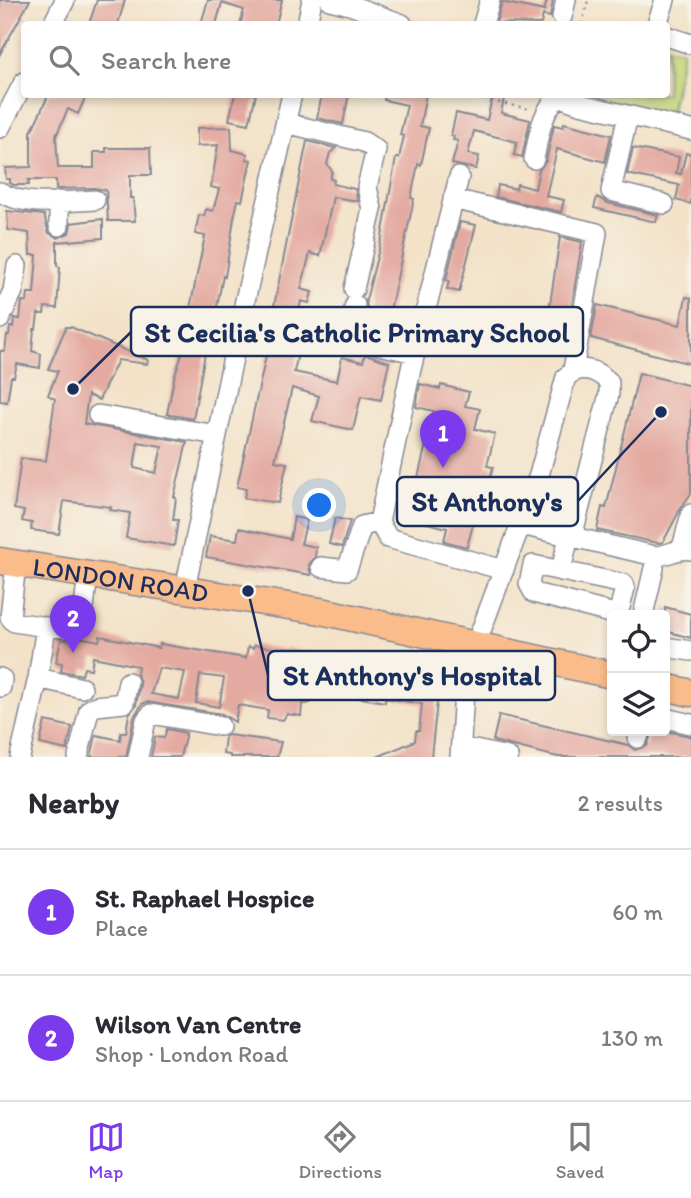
<!DOCTYPE html>
<html lang="en">
<head>
<meta charset="utf-8">
<style>
	:root { --surface:#fff; --page:#f2f2f3; --text:#2b2b33; --muted:#7c7c81; --line:#e1e1e2; --accent:#7c3aed }
	body { margin:0; font-family:Itim,sans-serif; background:var(--page); color:var(--text) }
	.controls { position:absolute; right:21px; bottom:21px; display:grid; overflow:hidden; border-radius:7px; box-shadow:0 4px 10px #0003 }
	.controls button { width:63px; height:63px; display:grid; place-items:center; padding:0; border:0; border-bottom:2px solid var(--line); background:var(--surface); color:var(--text); font:35px sans-serif }
	.you { position:absolute; left:320px; top:506px; width:24px; height:24px; margin:-18px; border:5px solid #fff; border-radius:50%; background:#1a73e8; box-shadow:0 0 0 10px #1a73e833 }
	.badge { display:grid; place-items:center; width:46px; height:46px; border-radius:50%; background:var(--accent); color:#fff; font-size:23px; font-weight:700 }
	.pin { position:absolute; translate:-50% -58px; filter:drop-shadow(0 2px 4px #0008) }
	.pin::after { content:''; position:absolute; top:37px; width:24px; height:21px; background:inherit; clip-path:polygon(0 0,100% 0,50% 100%) }
	.list { margin:0; padding:0; list-style:none }
	h2 { display:flex; justify-content:space-between; align-items:center; height:91px; margin:0; padding:0 28px; font-size:30px }
	h2 small { font-size:23px; font-weight:400; color:var(--muted) }
	.list li { display:grid; grid-template-columns:46px 1fr auto; gap:21px; align-items:center; box-sizing:border-box; height:126px; padding:0 28px; border-top:2px solid var(--line) }
	.list b { display:block; font-size:26px; white-space:nowrap }
	.list p { margin:0; font-size:23px; white-space:nowrap; color:var(--muted) }
	.list em { font-size:23px; font-style:normal; color:var(--muted) }
	.icon { flex:none; width:38px; height:38px; fill:none; stroke:currentColor; stroke-width:2; stroke-linecap:round; stroke-linejoin:round }
	.map { position:relative; flex:none; width:691px; height:757px; overflow:hidden }
	.search { position:absolute; background:var(--surface); box-shadow:0 4px 10px #0003; left:21px; right:21px; top:21px; height:77px; display:flex; align-items:center; gap:18px; box-sizing:border-box; padding:0 24px; border-radius:7px; color:var(--muted); font-size:26px }
	.sheet { height:343px; background:var(--surface) }
	nav { display:flex; justify-content:space-around; align-items:center; box-sizing:border-box; height:98px; border-top:2px solid var(--line); background:var(--surface); font-size:19px; color:var(--muted) }
	nav a { display:grid; justify-items:center; gap:4px }
	nav .on { color:var(--accent) }
	.map>svg:first-child { display:block }
	.green { fill:#c2d578; stroke:#6e826b; stroke-width:2 }
	.building { fill:#e4aaa1; fill-rule:evenodd }
	.lines { fill:none; stroke-linecap:round; stroke-linejoin:round }
	.minor-casing { stroke:#878893; stroke-width:22 }
	.highway-casing { stroke:#878893; stroke-width:29 }
	.path { stroke:#878893; stroke-width:2.5; stroke-dasharray:2 5; stroke-linecap:butt }
	.minor { stroke:#fff; stroke-width:19 }
	.highway { stroke:#fabc8b; stroke-width:26 }
	.labels { text-anchor:middle; stroke-width:5; stroke-linejoin:round; paint-order:stroke }
	.street-label { font-size:26px; fill:#1b2f5e; stroke:#f7f3e8 }
	.leader { fill:none; stroke:#1b2f5e; stroke-width:2.5 }
	.callout-dot { fill:#1b2f5e; stroke:#f7f3e8; stroke-width:2.5 }
	.callout { fill:#f7f3e8; stroke:#1b2f5e; stroke-width:2.5 }
	.callout-label { font-size:28px; text-anchor:middle; font-weight:bold; fill:#1b2f5e }
</style>
</head>
<body>
<div class="map">
<svg width="691" height="757" viewBox="0 0 691 757">
	<rect width="100%" height="100%" fill="#f7f3e8"/>
	<filter id="ink" filterUnits="userSpaceOnUse"><feTurbulence type="fractalNoise" baseFrequency=".0143" numOctaves="2"/><feDisplacementMap in="SourceGraphic" scale="14" xChannelSelector="R" yChannelSelector="G"/><feConvolveMatrix kernelMatrix="1 2 1 2 8 2 1 2 1" color-interpolation-filters="sRGB"/></filter>
	<filter id="wash" filterUnits="userSpaceOnUse"><feTurbulence type="fractalNoise" baseFrequency=".00686" numOctaves="4" result="noise"/><feDisplacementMap in="SourceGraphic" scale="28" xChannelSelector="R" yChannelSelector="G"/><feGaussianBlur stdDeviation="1.57" result="paint"/><feColorMatrix in="noise" values="0 0 0 0 0 0 0 0 0 0 0 0 0 0 0 0 0 1.4 0 .05"/><feComposite in="paint" operator="in"/></filter>
	<g filter="url(#wash)">
		<rect width="100%" height="100%" fill="#f3e2c8"/>
		<path class="green" d="M667,47L683,50L670,115L580,95L666,94Z"/>
		<g id="blocks">
			<path class="building" d="M0,0H30L0,54Z
				M97,0H125L118,24H89Z
				M208,0H282L276,24H240L244,10L222,3L216,24H201Z
				M547,0H553L550,17L543,15L541,24L496,23L502,2L544,11Z
				M49,94H87L78,114L68,109L56,136L58,168H94V152H106V148H150L151,175H130V198H133L135,221H108L106,190L94,188L56,189V180H28L29,185H14L10,183V179H6L5,168L31,167V132Z
				M235,94H256L249,124L229,120Z
				M322,94H349L343,124L317,118Z
				M385,94H426L420,126L429,128L421,165L418,164L411,198L414,199L385,334L362,328L367,308L366,300L382,237L394,169L396,158H399L404,136L400,135L407,105L384,100Z
				M493,94H505L501,113L530,120L522,157L514,155L517,142L474,131L468,154L479,156L476,169L452,164L458,141L453,140L454,136L451,135L456,113L487,120Z
				M564,123L611,135L605,162L557,149L546,196L564,200L561,212L496,197L498,185L516,189L517,184L535,189L539,170L546,161L554,125L563,127Z
				M231,127L232,150L248,154L246,159L251,160L242,201L238,200L234,218L225,277L223,276L215,316L212,315L193,419L167,414L174,378L184,348L179,347L183,330L175,329L178,311L189,313L205,236L195,234L199,215L204,216L206,209L213,211L219,189L211,187L218,145L197,146V128Z
				M307,141L336,148L330,153L327,164L332,171L330,179L334,180L333,184L355,189L358,201L333,197L320,256L310,253L301,289L312,292L309,303L301,301L299,312L274,306Z
				M633,148L679,157L676,173L681,174L686,153L691,154V204L676,200L679,185L627,174Z
				M597,197L608,203L658,215L656,222L594,208Z
				M7,211L44,215L49,233L58,238L69,233L71,223L103,219V238L57,242V266L60,267L57,308L45,307L44,314H38L36,329H34L32,351L41,354L40,368L17,364L14,377H11L7,402L0,401V351H5L7,335H9L10,327H13L14,318L20,319L22,301L27,302L28,293H34L37,255H30L29,233L8,230Z
				M460,222L476,225L459,292L447,289L449,281L446,280Z
				M560,237L582,242L566,341L545,338Z
				M686,297L691,298V364L591,338L597,305L680,325Z
				M66,327H71L148,360L147,364L118,360L99,400L88,395L84,424L187,442L174,497L176,498L173,520H178L174,546L126,538L130,513L110,510L111,507L64,501L59,534L31,530L32,523L22,521L24,511L14,509L21,458L46,461L55,399L48,395L58,371L48,369ZM138,442L162,446L156,473L134,468Z
				M271,333L301,340L294,372L337,381L342,357L363,362L365,354L389,362L381,400L361,396L353,430L312,421L319,396L292,388L275,461L287,463L278,503L244,498L246,489L237,487Z
				M639,373L691,386V494L682,506L663,542L658,543L597,530L602,507L606,508Z
				M420,384L440,389L441,385L469,392L465,406L480,409L475,429L495,434L487,466L493,467L484,502L478,506L467,547L444,541L447,528L411,519L413,512L410,511L434,411L416,407Z
				M294,517L307,520L301,544L316,547L315,557L309,565L311,575L206,557L210,536L237,540L239,528L290,539Z
				M335,518L350,521L342,547L329,544Z
				M665,607L691,614V638L665,631Z
				M100,636L159,648L160,644L246,658L248,647L253,648L254,645L286,650V648L334,658L340,662L376,667L382,668L383,666L416,673L440,675L431,757H377L415,741L416,731H419L422,704L385,698V702L337,694L338,688L312,684L310,703L302,704L301,716L287,714L283,720L267,718L268,710L238,705L235,722L222,714L147,702L142,704L134,717L126,757H91L96,735L120,740L121,732H126L129,714L136,705L140,684L137,674L138,666L93,657L91,669L84,668L82,675L61,671L62,663L56,662L61,640L84,638L99,641ZM159,668L185,672L179,699L151,694ZM200,675L224,678L219,707L196,703Z
				M499,715L628,745L635,750L647,746L652,731H665L691,736V757H558L493,741Z
				M45,721L72,727L67,750L40,744Z
				M167,729L186,733L180,757H151L155,737L164,738Z
				M228,735L281,742L277,757H230V755L223,754L225,737Z"/>
		</g>
	</g>
	<g filter="url(#ink)">
		<use href="#blocks" fill-opacity="0" stroke="#878893" stroke-width="2"/>
		<g class="lines">
			<defs>
				<path id="minor" d="M330,0L350,5L402,24
					M562,17L566,0
					M53,24L65,0
					M307,24L312,0
					M483,24L490,0
					M657,24L665,0
					M666,36L691,44
					M563,94L568,100L580,104L691,130
					M628,115L611,191L664,204
					M286,123L364,142L376,150L367,187L372,209L354,289
					M0,128L24,82
					M534,159C539,135 541,111 561,94
					M459,177L411,369L379,522L388,538L504,570
					M0,192C26,208 66,201 95,200
					M453,199L597,233L573,370
					M59,201V226
					M242,314L415,353
					M0,319L13,291L17,266
					M347,338L355,305
					M98,415L217,435
					M521,525L655,556C668,556 678,547 691,550
					M682,548L691,514
					M16,564L10,617L14,622L46,627L38,678L20,757
					M533,565L624,584L625,588L618,615L534,593L529,584Z
					M321,567L347,570L362,526L379,522
					M561,571L569,536
					M185,589L244,305L292,94
					M643,615L654,568
					M46,627L77,628L82,624L88,574
					M476,644L539,475L566,377C580,364 596,369 609,382V394L572,537
					M665,647L691,651
					M0,678L2,679L1,687
					M38,678L82,688
					M665,718L691,724
					M638,738L640,731
					M461,747L508,757
					M78,757L89,710L96,706L124,703L128,682
					M138,757L146,720L151,714L220,726
					M460,757L467,642"/>
				<g id="highway">
					<path id="s1" d="M0,561L321,611L612,675"/>
					<path d="M665,687L691,693"/>
				</g>
			</defs>
			<use href="#minor" class="minor-casing"/>
			<use href="#highway" class="highway-casing"/>
			<path class="path" d="M582,24L588,0
				M464,95L529,109"/>
			<use href="#minor" class="minor"/>
			<use href="#highway" class="highway"/>
		</g>
	</g>
	<g class="labels">
		<g class="street-label">
			<text dy="9" stroke="none"><textPath href="#s1" startOffset="122">LONDON ROAD</textPath></text>
		</g>
	</g>
	<path class="leader" d="M73 389L131 332M661 412L578 501M248 591L268 675"/>
	<g class="callout-dot">
		<circle cx="73" cy="389" r="7"/>
		<circle cx="661" cy="412" r="7"/>
		<circle cx="248" cy="591" r="7"/>
	</g>
	<g class="callout">
		<rect x="131" y="307" width="452" height="49" rx="7"/>
		<rect x="397" y="477" width="181" height="49" rx="7"/>
		<rect x="268" y="651" width="287" height="49" rx="7"/>
	</g>
	<g class="callout-label">
		<text x="357" y="342">St Cecilia's Catholic Primary School</text>
		<text x="487" y="511">St Anthony's</text>
		<text x="412" y="685">St Anthony's Hospital</text>
	</g>
</svg>
<div class="controls">
<button><svg class="icon" aria-label="locate" viewBox="0 0 24 24"><circle cx="12" cy="12" r="6"/><path d="M12 2v4M12 18v4M2 12h4M18 12h4"/></svg></button>
<button><svg class="icon" aria-label="layers" viewBox="0 0 24 24"><path d="M12 4l9 5-9 5-9-5zM3 14l9 5 9-5"/></svg></button>
</div>
<div class="you"></div>
<div class="pin badge" style="left:443px;top:468px">1</div>
<div class="pin badge" style="left:73px;top:653px">2</div>
<div class="search"><svg class="icon" aria-label="search" viewBox="0 0 24 24"><circle cx="10" cy="10" r="6"/><path d="M15 15l6 6"/></svg>Search here</div>
</div>
<section class="sheet">
<h2>Nearby<small>2 results</small></h2>
<ul class="list">
<li><span class="badge">1</span><div><b>St. Raphael Hospice</b><p>Place</p></div><em>60 m</em></li>
<li><span class="badge">2</span><div><b>Wilson Van Centre</b><p>Shop · London Road</p></div><em>130 m</em></li>
</ul>
</section>
<nav>
<a class="on"><svg class="icon" aria-label="map" viewBox="0 0 24 24"><path d="M3 6l6-2 6 2 6-2v14l-6 2-6-2-6 2zM9 4v14M15 6v14"/></svg>Map</a>
<a><svg class="icon" aria-label="directions" viewBox="0 0 24 24"><path d="M12 3l9 9-9 9-9-9zM9 14v-3h6M13 9l2 2-2 2"/></svg>Directions</a>
<a><svg class="icon" aria-label="saved" viewBox="0 0 24 24"><path d="M7 4h10v16l-5-4-5 4z"/></svg>Saved</a>
</nav>
</body>
</html>
